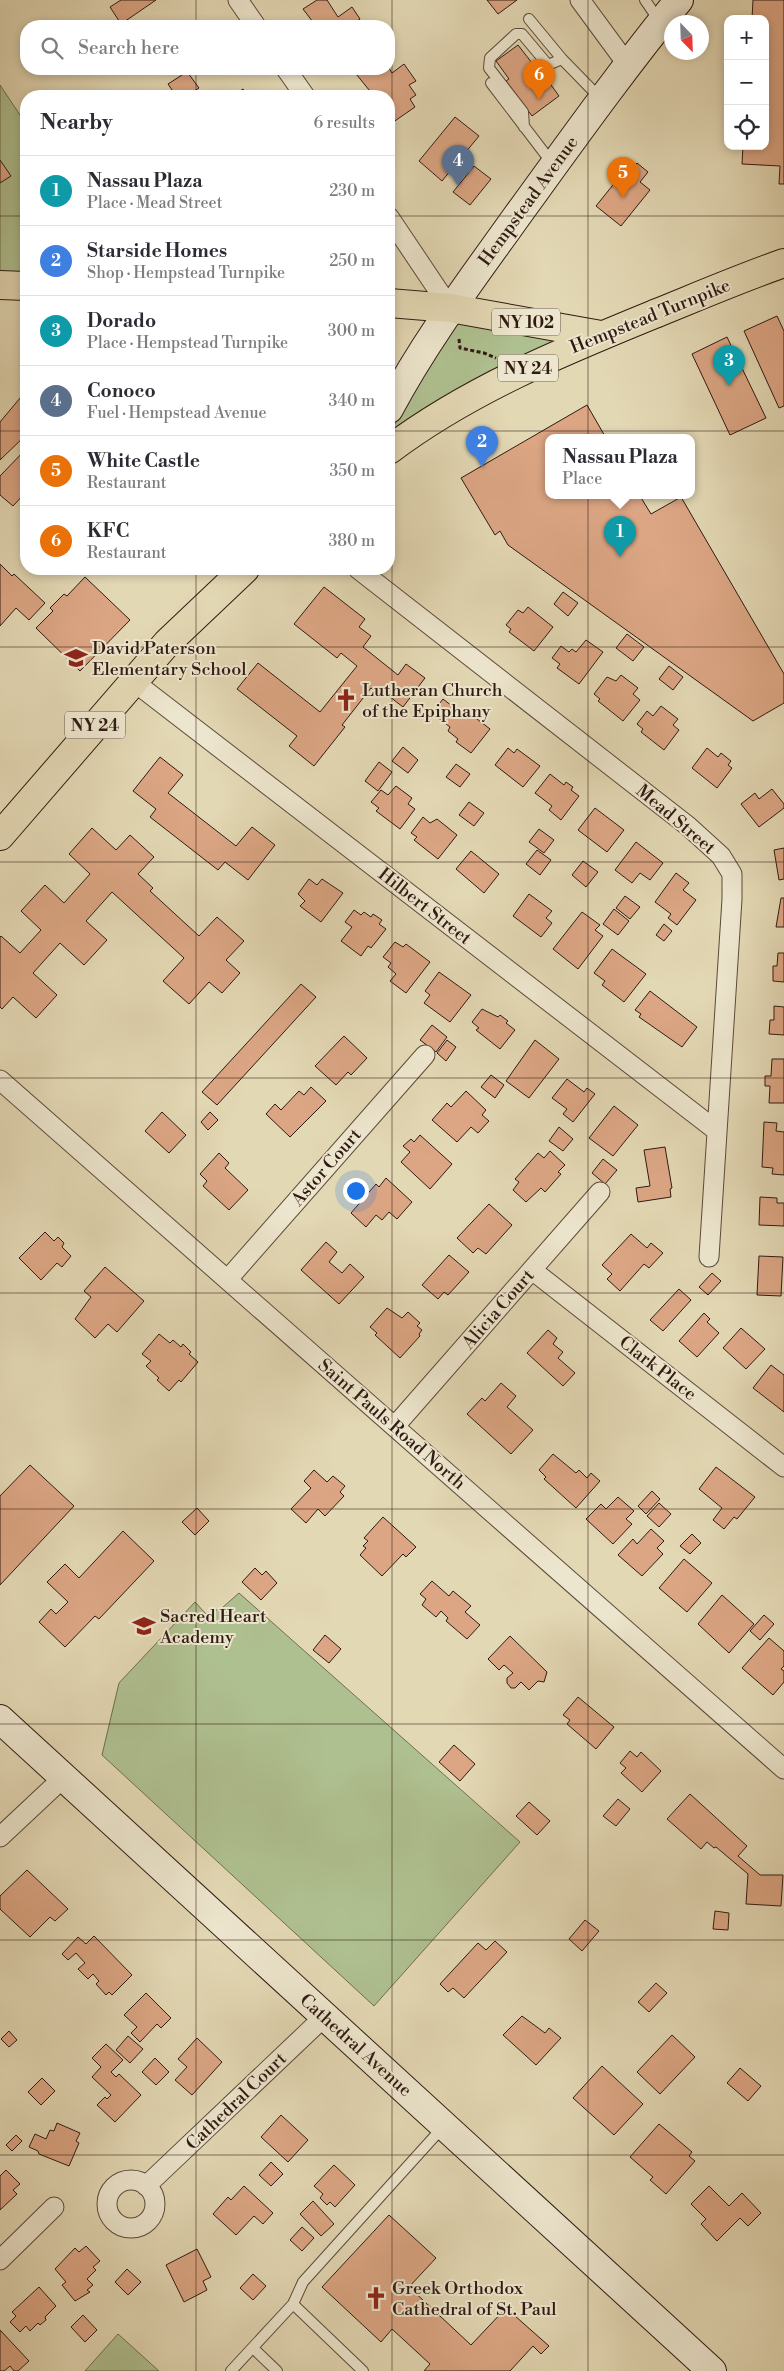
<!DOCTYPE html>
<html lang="en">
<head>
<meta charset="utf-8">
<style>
	:root { --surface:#fff; --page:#f7f7f7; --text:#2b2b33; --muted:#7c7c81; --line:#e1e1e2; --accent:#8f2418 }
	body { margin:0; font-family:"Libre Bodoni",serif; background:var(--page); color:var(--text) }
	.controls { position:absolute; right:15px; top:15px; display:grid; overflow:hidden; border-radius:10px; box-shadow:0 2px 8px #0003 }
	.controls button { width:45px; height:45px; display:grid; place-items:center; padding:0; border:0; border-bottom:1px solid var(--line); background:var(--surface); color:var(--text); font:25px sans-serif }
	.compass { position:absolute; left:664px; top:15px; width:45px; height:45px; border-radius:50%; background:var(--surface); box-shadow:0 2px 8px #0003; rotate:157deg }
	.you { position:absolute; left:355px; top:1190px; width:18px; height:18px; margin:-12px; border:4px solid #fff; border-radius:50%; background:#1a73e8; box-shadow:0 0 0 8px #1a73e833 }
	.badge { display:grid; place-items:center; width:32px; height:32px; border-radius:50%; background:var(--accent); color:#fff; font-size:16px; font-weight:700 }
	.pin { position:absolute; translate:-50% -41px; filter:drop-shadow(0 1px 2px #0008) }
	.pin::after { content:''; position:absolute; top:26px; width:18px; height:15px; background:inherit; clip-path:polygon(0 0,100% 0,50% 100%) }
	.popup { position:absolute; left:545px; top:434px; width:150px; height:65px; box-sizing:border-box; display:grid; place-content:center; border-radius:10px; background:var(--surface); filter:drop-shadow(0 1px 4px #0005); font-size:16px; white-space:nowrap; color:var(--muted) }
	.popup b { font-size:19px; color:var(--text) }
	.popup::after { content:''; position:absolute; left:50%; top:100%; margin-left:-10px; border:10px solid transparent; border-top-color:var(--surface) }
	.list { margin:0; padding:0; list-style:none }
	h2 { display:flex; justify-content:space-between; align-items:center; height:65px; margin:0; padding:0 20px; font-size:21px }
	h2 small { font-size:16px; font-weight:400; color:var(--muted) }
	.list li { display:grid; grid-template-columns:32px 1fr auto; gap:15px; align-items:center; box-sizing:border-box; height:70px; padding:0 20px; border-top:1px solid var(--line) }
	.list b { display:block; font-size:19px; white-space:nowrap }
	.list p { margin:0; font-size:16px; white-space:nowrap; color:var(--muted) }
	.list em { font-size:16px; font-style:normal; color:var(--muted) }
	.icon { flex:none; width:28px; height:28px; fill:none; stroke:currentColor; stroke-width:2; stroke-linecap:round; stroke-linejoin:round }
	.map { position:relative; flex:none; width:784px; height:2371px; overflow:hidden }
	.search { position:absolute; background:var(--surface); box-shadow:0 2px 8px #0003; left:20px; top:20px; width:375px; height:55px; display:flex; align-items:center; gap:12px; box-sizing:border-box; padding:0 18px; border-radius:20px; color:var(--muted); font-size:19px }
	.panel { position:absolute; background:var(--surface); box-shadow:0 2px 8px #0003; left:20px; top:90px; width:375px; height:485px; border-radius:20px }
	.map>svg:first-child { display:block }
	.green { fill:#afc090; stroke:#6f6d51 }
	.building { fill:#dca684; stroke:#2f1a12 }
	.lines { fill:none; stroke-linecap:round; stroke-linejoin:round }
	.lane-casing { stroke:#5c4a3a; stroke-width:12 }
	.street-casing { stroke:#5c4a3a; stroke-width:21 }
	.secondary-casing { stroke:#2f1a12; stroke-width:30 }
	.primary-casing { stroke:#2f1a12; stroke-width:30 }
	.path { stroke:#2f1a12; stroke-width:3; stroke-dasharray:4 2.5; stroke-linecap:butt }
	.lane { stroke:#ede6ce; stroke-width:10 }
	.street { stroke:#ede6ce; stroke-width:19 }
	.secondary { stroke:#ede6ce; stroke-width:28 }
	.primary { stroke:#e3d8b4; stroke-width:28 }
	.grid { fill:none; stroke:#2f1a12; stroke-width:1; stroke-opacity:0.55 }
	.labels { text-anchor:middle; stroke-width:4; stroke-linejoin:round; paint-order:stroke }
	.shield { fill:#ede6ce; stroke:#68574a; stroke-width:1 }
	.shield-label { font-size:16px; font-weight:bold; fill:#2f1a12 }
	.street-label { font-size:18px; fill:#2f1a12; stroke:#ede6ce }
	.poi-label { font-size:18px; fill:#2f1a12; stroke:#ede6ce; text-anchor:start }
</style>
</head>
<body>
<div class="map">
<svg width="784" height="2371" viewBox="0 0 784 2371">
	<rect width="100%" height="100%" fill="#e3d8b4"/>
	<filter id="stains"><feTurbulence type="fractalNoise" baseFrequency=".004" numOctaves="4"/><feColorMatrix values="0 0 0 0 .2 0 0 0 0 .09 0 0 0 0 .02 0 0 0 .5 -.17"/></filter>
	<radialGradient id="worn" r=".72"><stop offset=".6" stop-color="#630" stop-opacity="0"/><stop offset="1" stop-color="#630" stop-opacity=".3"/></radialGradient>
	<path class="green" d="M0,85L26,124V283L0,282Z
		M452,321L558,340L389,436L413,388Z
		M239,1593L520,1842L374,2006L102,1755L119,1683L195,1602L206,1614L222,1608Z
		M118,2334L159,2371H85Z"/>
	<path class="building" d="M121,0H156L121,24L110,7Z
		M317,0H327L338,17L352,7L360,19L350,26H316L303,9Z
		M487,0H517L498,14Z
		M753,0H784V184H779L780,166L742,164L743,146H765V19H752Z
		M518,45L532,63L534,61L559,96L532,116L506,81L509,79L496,61Z
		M404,64L416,81L409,85L416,95L410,99L415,107L389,125V96H374L352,69L389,68L392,73Z
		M182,69H194L188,73L199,88L187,96H176L168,84L185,73Z
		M243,89L248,96H229L236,91L237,93Z
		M455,117L479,136L442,181L419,161Z
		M0,160L11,176L0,183Z
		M637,163L648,172L640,182L650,190L621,226L596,206L625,170L628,173Z
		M474,166L491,179L470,205L453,192Z
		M777,316L784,331V406L779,408L744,331Z
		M727,337L766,418L730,435L692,354Z
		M26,391V435L0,460V422Z
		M587,405L606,438H549V496H640L651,514L681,497L784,674V703L753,721L508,545L500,531L495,535L461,478Z
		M26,449V492L13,506L0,495V476Z
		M0,564L12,576L14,574L45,603L29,620L16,608L0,626Z
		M85,577L130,620L80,671L36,628L53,611L50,608L64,594L67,596Z
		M324,587L365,619L359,627L371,636L363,647L398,675L406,664L425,678L403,707L385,693L382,696L371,688L342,725L345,727L314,766L289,746L297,736L237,689L258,663L320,712L357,666L341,653L337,658L294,624Z
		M563,592L578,603L568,616L554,604Z
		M528,607L553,627L534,651L509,632L511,629L506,625L518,610L523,613Z
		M627,634L644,647L633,661L616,648Z
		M586,640L603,652L579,684L557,668L560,664L552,658L561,646L569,652L572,649L576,652Z
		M669,666L683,677L673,690L659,679Z
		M621,675L638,688L633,694L640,700L623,721L598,701L600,699L594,694L607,677L616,681Z
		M443,699L461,713L464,709L490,729L471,753L456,742L458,739L448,731L450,727L432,713Z
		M661,706L678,719L673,725L679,730L664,750L641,732L643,729L637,724L647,711L653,716Z
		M403,747L418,760L408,773L392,761Z
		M508,748L514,753L517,749L540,766L523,787L495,765Z
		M707,748L718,757L721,753L731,761L728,765L732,768L717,788L692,768Z
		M160,757L183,775L168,793L236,846L252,827L275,845L248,880L225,862L218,870L150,817L156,809L133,791Z
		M379,762L392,772L378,791L365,781Z
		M456,764L470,774L460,787L446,777Z
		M550,774L564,785L566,782L573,787L571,790L579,796L561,820L549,810L552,806L535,793Z
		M396,786L412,798L408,804L415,809L400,829L376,811L379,808L371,802L381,790L388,795Z
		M772,789L784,804V808L759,827L741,804L755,793L759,799Z
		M469,802L484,813L474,826L459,815Z
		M595,808L624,830L607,852L578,830Z
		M423,817L430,823L437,819L457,835L438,859L414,840L417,837L411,833Z
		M92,828L116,850L130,835L154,857L138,874L153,888L150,891L199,936L217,917L244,941L226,960L240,973L222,993L209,982L189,1004L163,981L184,958L112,892L86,921L107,940L84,965L60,943L33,973L57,995L36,1018L13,997L2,1009L0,1007V937L1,936L20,953L41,930L21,911L45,885L64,903L90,874L69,854Z
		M539,829L554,840L544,853L529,842Z
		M636,842L663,863L650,880L640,873L632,883L615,870Z
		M784,848V879L779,880L774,850Z
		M537,850L551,860L540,875L526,864Z
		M471,851L499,874L484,893L456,869Z
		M583,861L598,872L586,887L572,875Z
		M676,873L689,883L683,890L696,900L677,925L668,918L671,914L655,902Z
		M309,879L317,885L322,879L343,893L321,922L300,906L305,901L298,894Z
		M529,894L552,911L546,918L552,923L541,937L513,916Z
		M625,896L640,907L630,919L616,908Z
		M781,898H784V927H776Z
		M614,909L629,921L618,935L603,924Z
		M354,910L361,915L364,912L371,917L373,914L382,920L379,924L386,929L371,948L368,946L361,956L341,941L352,927L345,922Z
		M582,912L600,925L595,930L603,936L578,969L553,949Z
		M664,924L672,931L664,941L656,935Z
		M395,942L403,947L406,944L430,962L406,993L390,981L396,974L388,967L391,963L383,957Z
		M612,949L646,974L624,1002L602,985L605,981L594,973Z
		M778,953H784V982L773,981V966H777Z
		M439,972L471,995L450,1022L424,1003L430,995L425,991Z
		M301,984L316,997L217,1105L202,1092Z
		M650,991L697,1027L682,1047L639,1017L641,1014L635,1010Z
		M774,1006L784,1007V1035L769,1034L770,1020H774Z
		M482,1009L498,1017L500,1015L508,1021L506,1023L515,1030L500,1049L476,1030L479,1028L472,1022Z
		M432,1025L447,1037L436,1052L420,1040Z
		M344,1036L367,1058L351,1075L348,1072L336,1085L315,1066Z
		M447,1040L456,1047L446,1061L437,1053Z
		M535,1040L559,1059L529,1098L506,1081Z
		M772,1059H784V1103H769L770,1086H765V1076H771Z
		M491,1075L504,1085L495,1098L481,1087Z
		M567,1079L584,1092L587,1088L595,1094L573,1122L563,1114L567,1109L552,1098Z
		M311,1087L326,1101L290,1137L266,1114L275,1104L281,1110L299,1091L304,1095Z
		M466,1091L486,1110L482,1115L489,1121L478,1133L471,1127L457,1142L432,1120L447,1103L451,1107Z
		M614,1106L638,1125L613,1156L589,1138Z
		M162,1112L186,1135L169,1153L145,1131Z
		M210,1112L218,1120L208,1130L201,1122Z
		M764,1122L777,1123L776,1131L784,1132V1175L772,1174L773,1168L762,1167Z
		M559,1127L573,1139L563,1151L549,1141Z
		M420,1135L452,1164L430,1189L401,1162L410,1152L403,1146L411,1139L414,1142Z
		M665,1147L672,1188L670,1189L671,1197L638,1202L636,1188L650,1186L644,1150Z
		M550,1151L565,1165L558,1172L561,1174L545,1192L541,1188L526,1202L513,1190L519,1182L515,1179L538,1153L544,1158Z
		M219,1153L229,1163L225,1168L248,1190L229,1210L203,1186L207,1181L200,1174Z
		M603,1159L617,1170L605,1184L592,1173Z
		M386,1178L412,1202L397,1219L389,1212L382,1220L376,1215L366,1227L351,1213L376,1184L379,1187Z
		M760,1197L777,1198V1203H784V1226L759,1225Z
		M489,1204L512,1225L486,1254L478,1248L473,1253L457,1238Z
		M45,1232L54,1241L58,1237L64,1243L62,1247L71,1256L62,1267L57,1263L41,1280L19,1258Z
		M631,1234L647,1248L651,1243L663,1253L649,1268L644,1264L620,1291L607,1279L612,1274L602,1265Z
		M326,1242L337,1252L329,1262L342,1273L350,1264L364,1277L339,1304L301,1270Z
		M449,1255L469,1272L448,1295L444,1292L438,1299L422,1285Z
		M759,1256L783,1257L781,1296L757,1295Z
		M105,1267L144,1301L117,1332L108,1324L95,1338L75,1319L91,1297L84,1291Z
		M712,1273L721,1281L708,1295L699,1287Z
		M679,1289L691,1300L663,1331L650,1320Z
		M387,1308L402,1318L408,1312L420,1323L417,1326L422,1330L419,1334L420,1336L400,1358L375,1335L377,1333L370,1327Z
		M704,1313L710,1319L707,1322L719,1333L697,1357L679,1341Z
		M741,1328L765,1349L746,1369L723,1348Z
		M548,1330L557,1338L553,1344L563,1352L558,1358L575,1373L563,1386L527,1353Z
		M159,1334L170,1343L173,1340L181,1347L183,1344L191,1352L189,1354L198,1362L181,1382L179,1380L169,1391L157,1380L159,1378L146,1366L151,1361L142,1354Z
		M771,1365L784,1375V1412L753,1388Z
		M501,1383L516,1396L507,1407L533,1430L511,1454L467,1414L482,1398L485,1401Z
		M553,1454L576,1473L579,1470L587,1478L591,1473L600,1481L576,1508L544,1479L546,1477L539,1470Z
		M30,1465L74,1506L0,1585V1496Z
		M716,1467L755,1497L737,1519L734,1517L724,1529L713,1520L722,1508L699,1489Z
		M314,1470L327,1482L333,1476L345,1486L340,1492L344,1496L325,1516L318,1509L306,1523L291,1509L311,1488L304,1481Z
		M652,1491L660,1499L646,1514L638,1506Z
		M618,1497L634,1511L626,1519L632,1524L613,1544L586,1519L601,1504L606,1509Z
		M659,1503L671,1514L659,1527L647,1516Z
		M197,1508L209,1521L195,1535L182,1522Z
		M383,1517L416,1547L406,1557L403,1554L382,1576L360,1555L366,1548L363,1546L368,1541L364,1538Z
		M651,1529L664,1541L657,1548L663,1554L642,1576L618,1555L633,1539L637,1544Z
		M123,1531L154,1561L99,1619L95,1616L65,1647L39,1622L51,1609L56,1614L68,1602L47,1582L65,1564L79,1578Z
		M692,1534L701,1543L690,1554L680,1546Z
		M684,1559L712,1583L687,1612L659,1588Z
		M255,1568L262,1575L266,1571L277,1583L261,1600L242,1582Z
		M432,1581L449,1596L453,1591L471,1606L465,1612L480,1625L467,1639L446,1621L448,1618L441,1611L436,1617L422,1605L426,1599L420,1594Z
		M722,1595L754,1624L729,1653L698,1624Z
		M764,1615L774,1624L760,1640L750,1631Z
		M325,1635L341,1649L329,1663L313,1650Z
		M510,1636L547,1672L544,1682L538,1681L529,1690L521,1682L515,1688H511L507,1683V1678L513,1673L504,1665L499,1670L488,1659Z
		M769,1638L784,1651V1666L781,1669L784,1671V1682L773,1695L742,1668Z
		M578,1697L614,1727L596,1749L567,1724L570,1720L563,1715Z
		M454,1745L475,1764L460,1781L439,1762Z
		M630,1751L637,1757L641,1752L661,1771L642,1792L621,1773L626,1768L620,1763Z
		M690,1794L747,1846L738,1856L760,1875H783L781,1906L746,1904L748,1874L716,1847L714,1848L707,1842L701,1849L667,1819Z
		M618,1799L630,1809L616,1826L603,1816Z
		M529,1802L550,1821L537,1835L516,1816Z
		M27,1870L68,1909L55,1921L50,1917L30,1937L0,1909V1896Z
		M715,1911L729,1913L728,1930L713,1929Z
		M585,1920L599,1931L582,1951L569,1939Z
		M94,1936L132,1975L112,1995L109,1992L106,1995L96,1984L99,1981L93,1974L88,1979L78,1969L85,1963L76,1953L68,1960L62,1954L78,1937L86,1944Z
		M495,1941L507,1952L464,1998L453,1988L448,1992L440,1984L478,1943L486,1950Z
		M656,1983L667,1993L649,2012L638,2002Z
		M146,1993L171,2018L161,2028L157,2024L140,2042L131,2033L137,2027L124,2015Z
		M522,2016L545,2033L549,2028L561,2038L536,2065L503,2035Z
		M9,2031L17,2040L9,2047L1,2039Z
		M672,2035L695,2057L660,2094L637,2072Z
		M128,2036L143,2049L130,2063L116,2050Z
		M197,2038L222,2062L192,2095L175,2080L187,2067L178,2059Z
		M106,2044L123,2060L111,2072L116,2077L119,2074L141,2095L115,2122L97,2105L105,2097L107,2099L111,2095L92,2077L101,2067L92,2058Z
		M155,2058L169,2072L156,2085L142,2072Z
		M602,2066L643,2104L614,2135L573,2098Z
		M740,2068L761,2086L748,2101L727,2083Z
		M42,2078L55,2091L41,2105L28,2092Z
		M281,2115L308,2140L288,2162L261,2137Z
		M57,2123L80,2133L76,2141L79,2143L69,2166L39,2154L38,2151L29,2147L35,2134L46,2139L50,2130L54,2131Z
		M659,2124L692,2152L689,2156L695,2161L666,2194L650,2180L653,2177L630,2157Z
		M16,2135L22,2141L12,2151L6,2145Z
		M271,2162L283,2174L271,2186L259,2175Z
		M334,2165L355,2185L335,2207L330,2202L327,2205L320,2198L323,2194L314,2186Z
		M6,2170L20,2184L13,2190L17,2194L0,2210V2176Z
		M244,2186L273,2213L263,2224L254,2216L236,2235L213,2214L228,2197L231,2200Z
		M709,2186L729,2206L742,2193L761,2213L748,2226L740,2218L717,2241L701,2224L706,2219L691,2204Z
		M313,2201L334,2224L321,2236L300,2214Z
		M389,2215L436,2258L409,2287L471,2345L506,2308L549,2346L541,2354L533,2346L510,2371H424L430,2364L392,2329L381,2342L322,2287Z
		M302,2227L314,2238L302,2251L290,2240Z
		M86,2246L100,2261L93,2267L96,2270L87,2279L93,2285L87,2290L90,2292L75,2301L62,2285L66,2282L55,2269L75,2248L79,2252Z
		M197,2249L211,2277L203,2281L207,2290L184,2302L166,2265Z
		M127,2269L141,2282L128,2295L115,2282Z
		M253,2274L266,2286L253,2300L240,2288Z
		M39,2287L56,2306L45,2317L46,2320L40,2325L38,2323L30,2331L26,2326L20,2332L10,2322L16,2316L12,2312Z
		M83,2315L97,2330L85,2342L71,2327Z
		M0,2330L29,2361L18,2371H14L10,2366L4,2371H0Z"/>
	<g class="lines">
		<defs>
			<path id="lane" d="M645,0L660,22
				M529,19L562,59L601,99
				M491,83L552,163
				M524,127L523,112L489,68L490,58L516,34H522L548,65L562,59
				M293,2304L363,2371
				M253,2348L277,2371
				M231,2371L293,2304L303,2282L443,2127"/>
			<path id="street" d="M238,0L256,26
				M580,0L627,64
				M286,69L305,96
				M389,217L450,308
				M358,569L688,826L721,856L732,874V899L709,1257
				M133,681L717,1131
				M0,1080L784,1769
				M532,1270L784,1467
				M228,1279L425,1055
				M395,1426L600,1192
				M0,1837L64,1777
				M107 2204a24 24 0 1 1 48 0a24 24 0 1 1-48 0Z
				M146,2186L325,2016
				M0,2260L54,2207"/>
			<path id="secondary" d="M389,409C425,341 472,279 517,216C570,143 622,70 679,0
				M0,1719L712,2371"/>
			<path id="primary" d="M0,285L26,286
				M389,303L450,308L601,335
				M389,450C470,389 564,351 657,313C699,296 741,278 784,263
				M0,836L167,643L245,569"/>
		</defs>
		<use href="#lane" class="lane-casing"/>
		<use href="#street" class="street-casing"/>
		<use href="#secondary" class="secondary-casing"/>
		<use href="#primary" class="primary-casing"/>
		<path class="path" d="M459,339L460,348L484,353L496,358"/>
		<use href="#lane" class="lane"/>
		<use href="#street" class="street"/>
		<use href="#secondary" class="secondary"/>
		<use href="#primary" class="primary"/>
	</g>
	<path class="grid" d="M196,0V26M392,0V2371M588,0V2371M196,69V96M0,216H26M389,216H784M0,431H26M389,431H784M196,569V2371M0,647H784M0,862H784M0,1078H784M0,1293H784M0,1509H784M0,1724H784M0,1940H784M0,2155H784"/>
	<defs>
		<symbol id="school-bare" viewBox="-9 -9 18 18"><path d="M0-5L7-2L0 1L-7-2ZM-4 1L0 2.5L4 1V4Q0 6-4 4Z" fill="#8f2418" stroke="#ede6ce" stroke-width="2.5" paint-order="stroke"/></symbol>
		<symbol id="church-bare" viewBox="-9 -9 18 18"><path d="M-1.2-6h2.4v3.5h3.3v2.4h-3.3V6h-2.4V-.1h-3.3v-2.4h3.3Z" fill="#8f2418" stroke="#ede6ce" stroke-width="2.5" paint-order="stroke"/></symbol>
	</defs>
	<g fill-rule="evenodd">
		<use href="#school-bare" x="60" y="642" width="32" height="32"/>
		<use href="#church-bare" x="330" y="684" width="32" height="32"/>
		<use href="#school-bare" x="128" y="1610" width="32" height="32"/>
		<use href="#church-bare" x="360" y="2282" width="32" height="32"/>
	</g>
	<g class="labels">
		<g class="shield">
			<rect x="492" y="308.5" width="68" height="27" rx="4"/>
			<rect x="498" y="354.5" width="60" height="27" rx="4"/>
			<rect x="65" y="711.5" width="60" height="27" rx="4"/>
		</g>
		<g class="shield-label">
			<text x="526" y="328">NY 102</text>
			<text x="528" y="374">NY 24</text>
			<text x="95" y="731">NY 24</text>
		</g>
		<g class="street-label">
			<text transform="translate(528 201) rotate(-54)" y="6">Hempstead Avenue</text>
			<text transform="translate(650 316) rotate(-22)" y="6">Hempstead Turnpike</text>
			<text transform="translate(676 819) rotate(40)" y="6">Mead Street</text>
			<text transform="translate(425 906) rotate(38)" y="6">Hilbert Street</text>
			<text transform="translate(326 1167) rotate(-49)" y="6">Astor Court</text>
			<text transform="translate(498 1309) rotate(-49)" y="6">Alicia Court</text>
			<text transform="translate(658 1368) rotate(38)" y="6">Clark Place</text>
			<text transform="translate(392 1424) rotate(41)" y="6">Saint Pauls Road North</text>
			<text transform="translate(356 2045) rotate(42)" y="6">Cathedral Avenue</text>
			<text transform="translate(236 2101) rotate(-44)" y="6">Cathedral Court</text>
		</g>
		<g class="poi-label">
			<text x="92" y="654">David Paterson<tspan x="92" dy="21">Elementary School</tspan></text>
			<text x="362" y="696">Lutheran Church<tspan x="362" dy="21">of the Epiphany</tspan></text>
			<text x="160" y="1622">Sacred Heart<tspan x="160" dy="21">Academy</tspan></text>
			<text x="392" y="2294">Greek Orthodox<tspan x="392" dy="21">Cathedral of St. Paul</tspan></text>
		</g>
	</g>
	<rect width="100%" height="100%" filter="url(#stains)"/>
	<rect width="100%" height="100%" fill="url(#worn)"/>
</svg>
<div class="controls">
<button>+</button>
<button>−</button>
<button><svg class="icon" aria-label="locate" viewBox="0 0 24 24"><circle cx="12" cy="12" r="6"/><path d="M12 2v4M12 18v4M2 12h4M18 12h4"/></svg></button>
</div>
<svg class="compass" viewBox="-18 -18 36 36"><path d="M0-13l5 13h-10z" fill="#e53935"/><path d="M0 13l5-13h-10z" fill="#7c7c81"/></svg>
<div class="you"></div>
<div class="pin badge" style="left:620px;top:557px;background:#0f9aa8">1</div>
<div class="popup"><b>Nassau Plaza</b>Place</div>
<div class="pin badge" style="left:482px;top:467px;background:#3f7fe0">2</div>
<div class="pin badge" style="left:729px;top:386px;background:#0f9aa8">3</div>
<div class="pin badge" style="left:458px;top:186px;background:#5c6f8a">4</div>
<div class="pin badge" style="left:623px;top:198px;background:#e8710a">5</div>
<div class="pin badge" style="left:539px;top:100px;background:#e8710a">6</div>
<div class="search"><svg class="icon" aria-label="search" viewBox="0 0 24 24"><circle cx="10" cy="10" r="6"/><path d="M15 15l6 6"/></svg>Search here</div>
<section class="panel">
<h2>Nearby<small>6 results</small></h2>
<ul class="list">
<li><span class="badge" style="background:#0f9aa8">1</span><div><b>Nassau Plaza</b><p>Place · Mead Street</p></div><em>230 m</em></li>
<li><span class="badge" style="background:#3f7fe0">2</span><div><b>Starside Homes</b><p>Shop · Hempstead Turnpike</p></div><em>250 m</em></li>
<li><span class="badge" style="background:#0f9aa8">3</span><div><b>Dorado</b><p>Place · Hempstead Turnpike</p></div><em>300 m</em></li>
<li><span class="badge" style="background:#5c6f8a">4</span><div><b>Conoco</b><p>Fuel · Hempstead Avenue</p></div><em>340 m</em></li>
<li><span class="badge" style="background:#e8710a">5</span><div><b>White Castle</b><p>Restaurant</p></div><em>350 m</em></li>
<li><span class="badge" style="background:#e8710a">6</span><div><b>KFC</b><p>Restaurant</p></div><em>380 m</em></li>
</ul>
</section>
</div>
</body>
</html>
